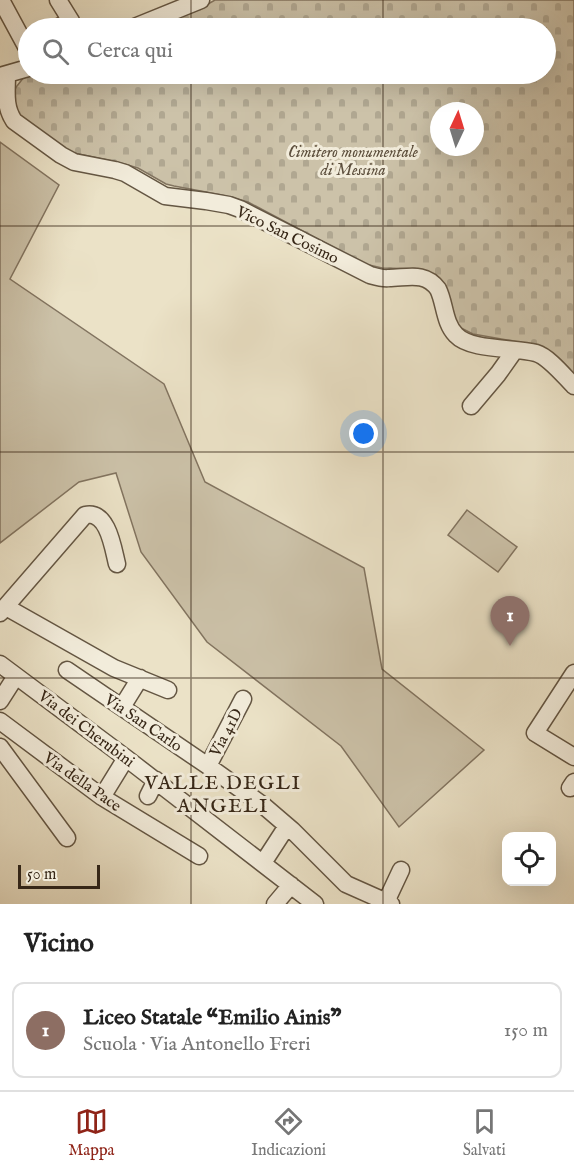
<!DOCTYPE html>
<html lang="it">
<head>
<meta charset="utf-8">
<style>
	:root { --surface:#fff; --page:#f6f6f6; --text:#222; --muted:#767676; --line:#e0e0e0; --accent:#8f2418 }
	body { margin:0; font-family:"IM FELL English",serif; background:var(--page); color:var(--text) }
	.controls { position:absolute; right:18px; bottom:18px; display:grid; overflow:hidden; border-radius:12px; box-shadow:0 6px 24px #0002 }
	.controls button { width:54px; height:54px; display:grid; place-items:center; padding:0; border:0; border-bottom:2px solid var(--line); background:var(--surface); color:var(--text); font:30px sans-serif }
	.compass { position:absolute; left:430px; top:102px; width:54px; height:54px; border-radius:50%; background:var(--surface); box-shadow:0 6px 24px #0002; rotate:4deg }
	.scale { position:absolute; left:18px; bottom:15px; width:82px; box-sizing:border-box; padding-left:6px; border:3px solid #372717; border-top:0; font-size:16px; line-height:21px; white-space:nowrap; color:#372717; -webkit-text-stroke:4px #f2ecdb; paint-order:stroke }
	.you { position:absolute; left:364px; top:434px; width:21px; height:21px; margin:-15px; border:4px solid #fff; border-radius:50%; background:#1a73e8; box-shadow:0 0 0 9px #1a73e833 }
	.badge { display:grid; place-items:center; width:39px; height:39px; border-radius:50%; background:var(--accent); color:#fff; font-size:20px; font-weight:700 }
	.pin { position:absolute; translate:-50% -50px; filter:drop-shadow(0 2px 3px #0008) }
	.pin::after { content:''; position:absolute; top:32px; width:21px; height:18px; background:inherit; clip-path:polygon(0 0,100% 0,50% 100%) }
	.list { margin:0; padding:0; list-style:none }
	h2 { display:flex; justify-content:space-between; align-items:center; height:78px; margin:0; padding:0 24px; font-size:26px }
	h2 small { font-size:20px; font-weight:400; color:var(--muted) }
	.list li { display:grid; grid-template-columns:39px 1fr auto; gap:18px; align-items:center; box-sizing:border-box; height:96px; margin:0 12px 12px; padding:0 12px; border:2px solid var(--line); border-radius:12px }
	.list b { display:block; font-size:22px; white-space:nowrap }
	.list p { margin:0; font-size:20px; white-space:nowrap; color:var(--muted) }
	.list em { font-size:20px; font-style:normal; color:var(--muted) }
	.icon { flex:none; width:33px; height:33px; fill:none; stroke:currentColor; stroke-width:2; stroke-linecap:round; stroke-linejoin:round }
	.map { position:relative; flex:none; width:574px; height:904px; overflow:hidden }
	.search { position:absolute; background:var(--surface); box-shadow:0 6px 24px #0002; left:18px; right:18px; top:18px; height:66px; display:flex; align-items:center; gap:15px; box-sizing:border-box; padding:0 21px; border-radius:33px; color:var(--muted); font-size:22px }
	.sheet { height:186px; background:var(--surface) }
	nav { display:flex; justify-content:space-around; align-items:center; box-sizing:border-box; height:84px; border-top:2px solid var(--line); background:var(--surface); font-size:16px; color:var(--muted) }
	nav a { display:grid; justify-items:center; gap:3px }
	nav .on { color:var(--accent) }
	.map>svg:first-child { display:block }
	.grass { fill:#ccc2a9; stroke:#827460; stroke-width:1.5 }
	.cemetery { fill:url(#cemetery-stones); stroke:#827460; stroke-width:1.5; fill-rule:evenodd }
	.lines { fill:none; stroke-linecap:round; stroke-linejoin:round }
	.minor-casing { stroke:#645643; stroke-width:19 }
	.minor { stroke:#f2ecdb; stroke-width:16 }
	.grid { fill:none; stroke:#372717; stroke-width:1.5; stroke-opacity:0.55 }
	.labels { text-anchor:middle; stroke-width:6; stroke-linejoin:round; paint-order:stroke }
	.park-label { font-size:16px; font-style:italic; fill:#5c4e3c; stroke:#f2ecdb }
	.street-label { font-size:16px; fill:#372717; stroke:#f2ecdb }
	.quarter-label { font-size:20px; letter-spacing:1.5px; fill:#372717; stroke:#f2ecdb }
</style>
</head>
<body>
<div class="map">
<svg width="574" height="904" viewBox="0 0 574 904">
	<defs>
		<pattern id="cemetery-stones" width="16" height="16" patternUnits="userSpaceOnUse" patternTransform="scale(1.5)"><rect width="16" height="16" fill="#ccc2a9"/><path d="M2 7V4a2 2 0 0 1 4 0v3zM10 15v-3a2 2 0 0 1 4 0v3z" fill="#b0a791"/></pattern>
	</defs>
	<rect width="100%" height="100%" fill="#ebe2c7"/>
	<filter id="stains"><feTurbulence type="fractalNoise" baseFrequency=".00333" numOctaves="4"/><feColorMatrix values="0 0 0 0 .2 0 0 0 0 .09 0 0 0 0 .02 0 0 0 .5 -.17"/></filter>
	<radialGradient id="worn" r=".72"><stop offset=".6" stop-color="#630" stop-opacity="0"/><stop offset="1" stop-color="#630" stop-opacity=".3"/></radialGradient>
	<path class="grass" d="M0,142L59,185L10,279L164,384L205,482L364,568L382,669L484,750L399,827L341,746L207,642L141,552L116,473L79,482L0,543Z
		M467,510L517,547L498,572L448,535Z"/>
	<path class="cemetery" d="M215,0H574V378L530,344L473,334L459,327L419,269L382,268L365,264L248,202L222,195L174,186L166,184L138,168L117,162L69,152L19,118L13,98V93L17,86L24,77L33,74H546V28H148L201,8ZM439,111H475V147H439Z"/>
	<g class="lines">
		<defs>
			<path id="minor" d="M1,0L28,50
				M56,28L71,21L58,0
				M132,28L201,0
				M7,75C7,91 4,106 14,121L61,155L74,162L115,170L125,173L165,196L206,201L229,205L240,209L370,275C377,277 383,279 389,278C407,278 425,271 438,289C445,303 444,323 456,335C471,351 515,347 536,353C549,357 564,376 574,386
				M0,76L28,68
				M471,406L498,374L515,350
				M6,607L114,668L168,690
				M0,613L85,515C108,510 113,548 117,564
				M0,664L126,758L315,904
				M67,670L208,766L264,806L292,830L346,884L391,904
				M574,673L535,733L574,757
				M0,701L16,676
				M122,707L140,678
				M0,721L102,797L199,856
				M0,747L67,838
				M208,766L243,699
				M570,788L574,782
				M148,796L156,780
				M102,797L126,758
				M263,863L287,826
				M386,902L401,870
				M275,904L291,885"/>
		</defs>
		<use href="#minor" class="minor-casing"/>
		<use href="#minor" class="minor"/>
	</g>
	<path class="grid" d="M191,0V28M383,0V28M191,74V904M383,74V904M0,226H574M0,452H574M0,678H574"/>
	<g class="labels">
		<g class="park-label">
			<text x="353" y="157">Cimitero monumentale<tspan x="353" dy="18">di Messina</tspan></text>
		</g>
		<g class="street-label">
			<text transform="translate(288 234) rotate(26)" y="6">Vico San Cosimo</text>
			<text transform="translate(144 722) rotate(34)" y="6">Via San Carlo</text>
			<text transform="translate(87 728) rotate(37)" y="6">Via dei Cherubini</text>
			<text transform="translate(225 732) rotate(-62)" y="6">Via 41D</text>
			<text transform="translate(83 781) rotate(35)" y="6">Via della Pace</text>
		</g>
		<g class="quarter-label">
			<text x="223" y="789">VALLE DEGLI<tspan x="223" dy="23">ANGELI</tspan></text>
		</g>
	</g>
	<rect width="100%" height="100%" filter="url(#stains)"/>
	<rect width="100%" height="100%" fill="url(#worn)"/>
</svg>
<div class="controls">
<button><svg class="icon" aria-label="locate" viewBox="0 0 24 24"><circle cx="12" cy="12" r="6"/><path d="M12 2v4M12 18v4M2 12h4M18 12h4"/></svg></button>
</div>
<svg class="compass" viewBox="-18 -18 36 36"><path d="M0-13l5 13h-10z" fill="#e53935"/><path d="M0 13l5-13h-10z" fill="#767676"/></svg>
<div class="scale">50 m</div>
<div class="you"></div>
<div class="pin badge" style="left:510px;top:646px;background:#8d6e63">1</div>
<div class="search"><svg class="icon" aria-label="search" viewBox="0 0 24 24"><circle cx="10" cy="10" r="6"/><path d="M15 15l6 6"/></svg>Cerca qui</div>
</div>
<section class="sheet">
<h2>Vicino<small></small></h2>
<ul class="list">
<li><span class="badge" style="background:#8d6e63">1</span><div><b>Liceo Statale “Emilio Ainis”</b><p>Scuola · Via Antonello Freri</p></div><em>150 m</em></li>
</ul>
</section>
<nav>
<a class="on"><svg class="icon" aria-label="map" viewBox="0 0 24 24"><path d="M3 6l6-2 6 2 6-2v14l-6 2-6-2-6 2zM9 4v14M15 6v14"/></svg>Mappa</a>
<a><svg class="icon" aria-label="directions" viewBox="0 0 24 24"><path d="M12 3l9 9-9 9-9-9zM9 14v-3h6M13 9l2 2-2 2"/></svg>Indicazioni</a>
<a><svg class="icon" aria-label="saved" viewBox="0 0 24 24"><path d="M7 4h10v16l-5-4-5 4z"/></svg>Salvati</a>
</nav>
</body>
</html>
